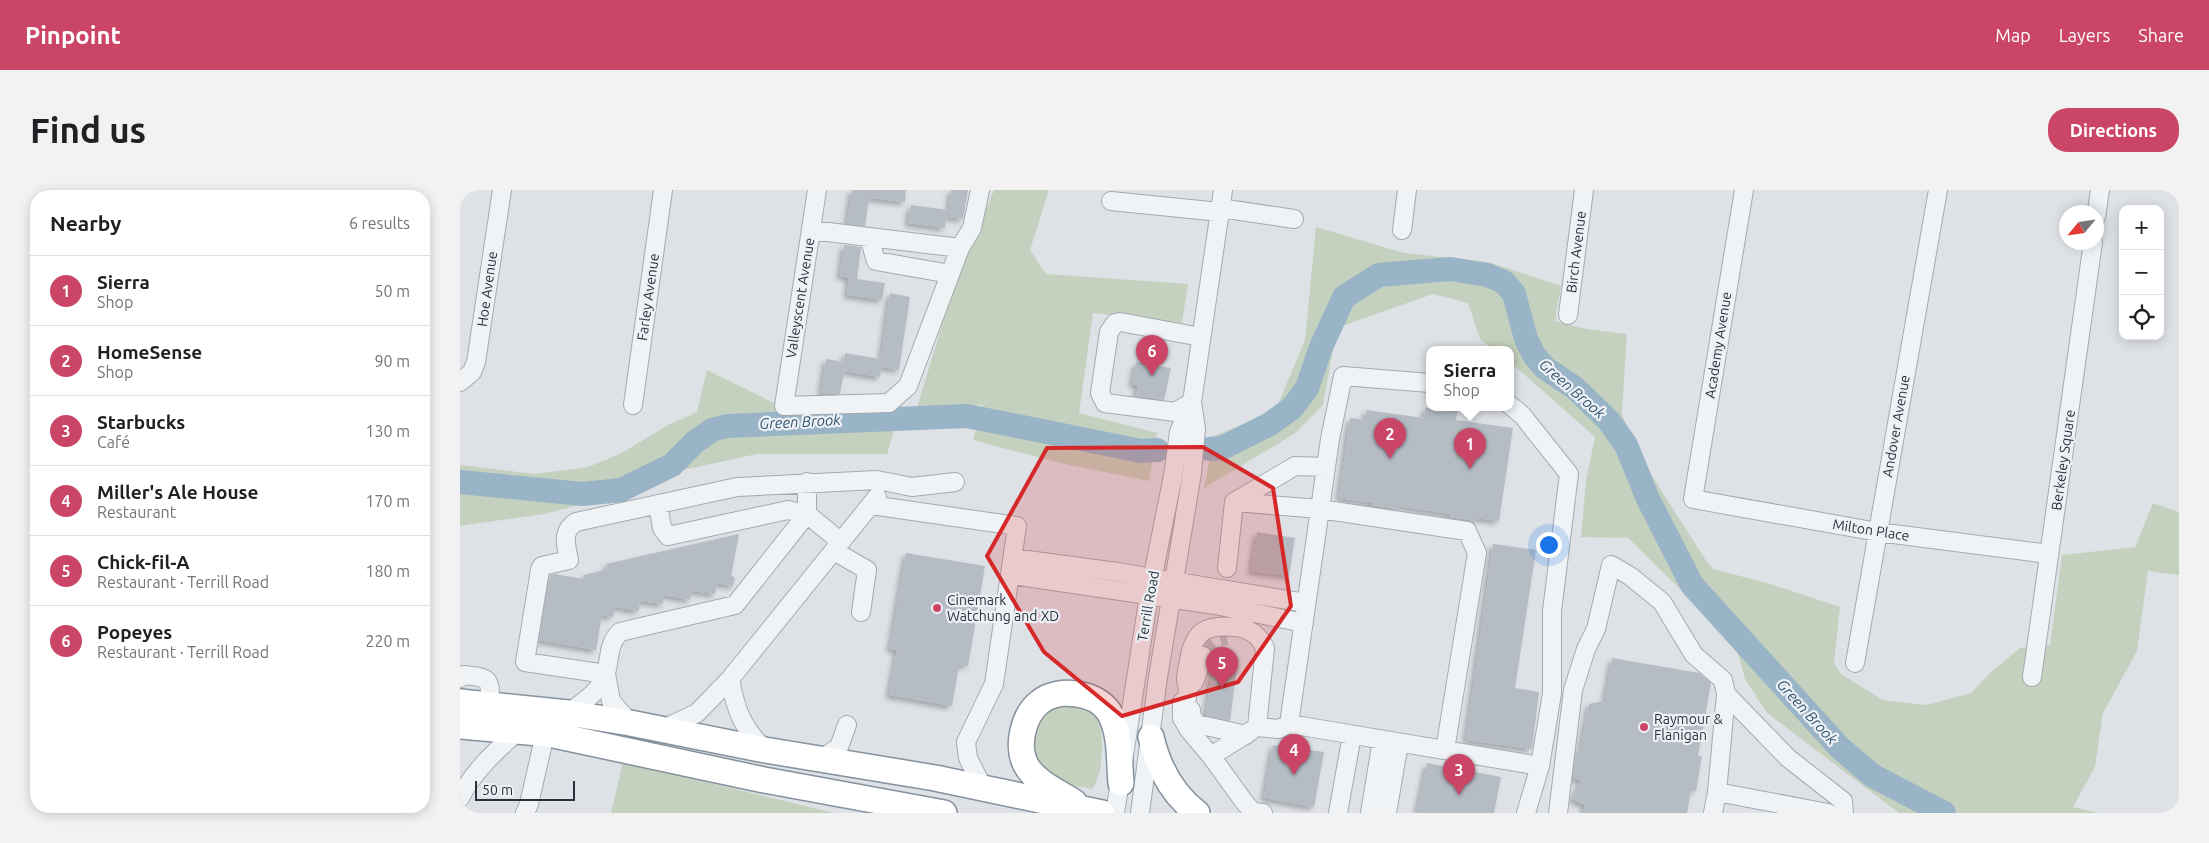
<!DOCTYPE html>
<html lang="en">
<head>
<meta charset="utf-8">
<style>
	:root { --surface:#fff; --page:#f2f2f2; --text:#202124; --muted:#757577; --line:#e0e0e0; --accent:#ca4566 }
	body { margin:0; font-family:Ubuntu,sans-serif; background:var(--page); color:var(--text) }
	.controls { position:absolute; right:15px; top:15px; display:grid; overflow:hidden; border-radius:10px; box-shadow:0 2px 12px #0003 }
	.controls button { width:45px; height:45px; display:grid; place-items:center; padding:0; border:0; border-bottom:1px solid var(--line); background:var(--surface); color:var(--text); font:25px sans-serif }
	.compass { position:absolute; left:1599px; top:15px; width:45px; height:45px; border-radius:50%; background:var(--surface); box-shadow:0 2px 12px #0003; rotate:241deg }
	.scale { position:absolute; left:15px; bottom:12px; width:100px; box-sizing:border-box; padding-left:5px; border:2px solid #28323d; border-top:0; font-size:14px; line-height:18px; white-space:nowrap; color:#28323d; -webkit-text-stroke:4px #edf1f5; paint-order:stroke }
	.you { position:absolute; left:1088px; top:354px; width:18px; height:18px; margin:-12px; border:4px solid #fff; border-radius:50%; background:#1a73e8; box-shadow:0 0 0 8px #1a73e833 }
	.badge { display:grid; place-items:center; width:32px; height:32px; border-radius:50%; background:var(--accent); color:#fff; font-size:16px; font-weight:700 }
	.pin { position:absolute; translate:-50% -41px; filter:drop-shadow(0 1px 2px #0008) }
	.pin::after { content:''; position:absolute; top:26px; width:18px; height:15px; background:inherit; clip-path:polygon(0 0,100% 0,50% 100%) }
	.popup { position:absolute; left:966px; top:156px; width:88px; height:65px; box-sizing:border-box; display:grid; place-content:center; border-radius:10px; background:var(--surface); filter:drop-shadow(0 1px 4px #0005); font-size:16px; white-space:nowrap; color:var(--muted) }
	.popup b { font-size:19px; color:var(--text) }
	.popup::after { content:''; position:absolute; left:50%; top:100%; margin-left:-10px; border:10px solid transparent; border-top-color:var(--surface) }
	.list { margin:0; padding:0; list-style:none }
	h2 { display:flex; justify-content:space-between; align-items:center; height:65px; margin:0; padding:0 20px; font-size:21px }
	h2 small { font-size:16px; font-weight:400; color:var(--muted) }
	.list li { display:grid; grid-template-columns:32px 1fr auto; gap:15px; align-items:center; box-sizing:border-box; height:70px; padding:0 20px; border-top:1px solid var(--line) }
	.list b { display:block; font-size:19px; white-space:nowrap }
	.list p { margin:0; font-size:16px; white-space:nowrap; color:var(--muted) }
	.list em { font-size:16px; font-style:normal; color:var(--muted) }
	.icon { flex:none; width:28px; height:28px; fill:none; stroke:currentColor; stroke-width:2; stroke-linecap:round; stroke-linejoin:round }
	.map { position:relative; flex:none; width:1719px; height:623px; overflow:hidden; border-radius:20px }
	header { display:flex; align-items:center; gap:30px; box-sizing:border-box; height:70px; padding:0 25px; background:var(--accent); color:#fff }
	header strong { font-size:24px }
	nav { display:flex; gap:28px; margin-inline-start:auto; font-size:18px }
	.intro { display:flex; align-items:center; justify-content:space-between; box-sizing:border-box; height:120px; padding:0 30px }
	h1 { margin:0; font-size:35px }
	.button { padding:12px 22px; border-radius:20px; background:var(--accent); color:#fff; font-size:18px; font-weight:700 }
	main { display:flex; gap:30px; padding:0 30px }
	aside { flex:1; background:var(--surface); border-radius:20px; box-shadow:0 2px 12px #0003 }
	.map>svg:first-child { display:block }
	.green { fill:#c5d1bf }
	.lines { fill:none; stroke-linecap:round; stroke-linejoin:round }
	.river { stroke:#99b4c7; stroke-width:24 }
	.building { fill:#b5bcc4; filter:url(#shadow) }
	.minor-tunnel { stroke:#babfc5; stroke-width:18; stroke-dasharray:18 9; stroke-linecap:butt }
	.minor-casing { stroke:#a4aab1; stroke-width:20 }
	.highway-casing { stroke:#86919d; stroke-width:28 }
	.minor { stroke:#f0f3f6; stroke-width:18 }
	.highway { stroke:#fff; stroke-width:25 }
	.marked { fill:#d62828; fill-opacity:0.2; stroke:#d62828; stroke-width:4; stroke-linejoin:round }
	.poi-dot { fill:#ca4566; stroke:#edf1f5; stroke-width:2 }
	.labels { text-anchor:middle; stroke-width:4.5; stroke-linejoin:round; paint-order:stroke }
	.street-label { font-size:14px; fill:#28323d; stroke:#edf1f5 }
	.poi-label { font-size:14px; fill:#28323d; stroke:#edf1f5; text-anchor:start }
	.water-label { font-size:15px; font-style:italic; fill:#335470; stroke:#edf1f5 }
</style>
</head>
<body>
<header>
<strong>Pinpoint</strong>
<nav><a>Map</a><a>Layers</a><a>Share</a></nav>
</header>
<div class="intro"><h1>Find us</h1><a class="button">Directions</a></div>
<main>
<aside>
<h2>Nearby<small>6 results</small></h2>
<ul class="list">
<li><span class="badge">1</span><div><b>Sierra</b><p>Shop</p></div><em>50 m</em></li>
<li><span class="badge">2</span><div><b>HomeSense</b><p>Shop</p></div><em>90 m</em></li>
<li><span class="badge">3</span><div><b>Starbucks</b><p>Café</p></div><em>130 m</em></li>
<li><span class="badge">4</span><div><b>Miller's Ale House</b><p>Restaurant</p></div><em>170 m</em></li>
<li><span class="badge">5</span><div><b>Chick-fil-A</b><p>Restaurant · Terrill Road</p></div><em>180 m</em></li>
<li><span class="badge">6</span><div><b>Popeyes</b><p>Restaurant · Terrill Road</p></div><em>220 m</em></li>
</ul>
</aside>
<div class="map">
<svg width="1719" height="623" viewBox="0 0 1719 623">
	<defs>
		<filter id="shadow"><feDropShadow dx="-3.5" dy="3.5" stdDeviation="2.5" flood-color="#0004"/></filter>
	</defs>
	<rect width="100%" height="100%" fill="#dee2e7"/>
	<path class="green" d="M534,0H589L570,60L586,84L728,94L722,133L633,123L619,223L697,243L689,291L600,273L513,250L523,215L457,218L492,101Z
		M856,37L944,63L1028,72L1101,96L1095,131L1126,139L1167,144L1162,224L1176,261L1245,369L1253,379L1307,393L1380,417L1374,473L1381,484L1423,510L1466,515L1511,503L1530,483L1560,458L1590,455L1602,365L1675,357L1693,313L1719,322V385L1688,381L1677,461L1643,523L1635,577L1613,617L1639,623H1439L1307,523L1285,489L1275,453L1168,348L1121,347L1126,291L1135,247L1050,172V160H1034L1020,149L1008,113L973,104L882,136L874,154L863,215L834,244L744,298L754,246L804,226L819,212L845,150Z
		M247,180L312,212L375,221H440L427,264H297L223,280L186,298L84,324L0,336V275L75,284L128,277L160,264L208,235L237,222Z
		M605,511L625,514L641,526C641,550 646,578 632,599L592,592L570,563L573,531Z
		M163,572L374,623H151Z"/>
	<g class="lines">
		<path class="river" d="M749,259L762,258L810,234L832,218L847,198L861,157L884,107L919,85L991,79L1027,85L1044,92L1054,104L1066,149L1074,165L1085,178L1115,198L1149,231L1166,255L1188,309L1232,395L1380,558L1413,586L1484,623
			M0,292L123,304L161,300L212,275L235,252L252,240L267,236L507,226L681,261L697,260"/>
	</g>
	<path class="building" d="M392,0H446L445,12L409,8L405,36L387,34Z
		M491,0H508L503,29L488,27Z
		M451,15L487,20L485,38L448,33Z
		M384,55L401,57L397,89L380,86Z
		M389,88L425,93L422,110L387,105Z
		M430,103L450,107L439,180L422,177L420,187L384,181L380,204H361L366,169L384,172L385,163L421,169Z
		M676,172L711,178L704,210L676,206L678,195L672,194Z
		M965,218H998L996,230L1053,238L1039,331L1017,328V331L989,327L990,324L938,316L937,319L912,315V313L879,308L890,228L905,230L906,220L964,228Z
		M797,342L835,348L829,386L791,381Z
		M279,344L271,386L275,387L273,396L257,393L255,404L232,401L230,410L204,405L203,414L180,411L179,421L155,417L153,427L142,425L136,460L79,450L90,385L95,384L123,389L124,385L148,379L146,374Z
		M1033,354L1076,360L1055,498L1079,502L1072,559L1006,550Z
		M446,363L525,376L508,476L499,475L492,516L429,505L437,460L430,459Z
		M755,457L769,459L768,466L778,467L770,531L746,525Z
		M1152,468L1239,483L1251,493L1238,566H1242L1236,601L1231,600L1227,623H1123L1125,615L1112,609L1121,591L1113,587L1116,561L1120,562L1129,514L1145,511Z
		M813,555L864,562L854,617L804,608Z
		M967,573L1041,587L1034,623H957Z"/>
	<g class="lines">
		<path class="minor-tunnel" d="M743,466C747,451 752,448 767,446"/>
		<defs>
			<path id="minor" d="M357,0L324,216L429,213L448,196L500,58
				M1284,0L1233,309L1418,342L1589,364
				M651,11L760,22
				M760,18L834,29
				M1636,27L1640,0
				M351,40L500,58L512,38L520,0
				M942,40L947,0
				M409,47L416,71L490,84
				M1108,125L1124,0
				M0,192L12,182L16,172L42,0
				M732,212L715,222L645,213L640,203L649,142L655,133L660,132L741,147
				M173,215L203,0
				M1050,215L1062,225L1109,284L1092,421V503L1080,576L1066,623
				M774,312L860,319L870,249L883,186L970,193
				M198,314L202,338L208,346L328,320L347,324L381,352
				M411,315L557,336L534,494L506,552L508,568L524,600
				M374,361L407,380L401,422
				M553,368L657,382L846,413
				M767,378L774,312L835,276L866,277
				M551,385L755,415L844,433
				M1395,473L1478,0
				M146,484L65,472L80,380L82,376L109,370C106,355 101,341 116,332L277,297L417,290L452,297L495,292
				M146,484L151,511L170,533
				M1572,487L1633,52
				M0,488L4,485C31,488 30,488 30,515
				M270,489C276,521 282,537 305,560
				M731,494L734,492L743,466
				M731,520L732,527L737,534L786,545
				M108,523C123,512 140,502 146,483C150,469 148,453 160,442L275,415L347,324V292
				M829,534L860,319L1007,341L1017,363L985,560
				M203,539L237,523L270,489L417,307
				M751,566L791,541
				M361,569L379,557L387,535
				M1257,602L1266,504L1328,568L1383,611L1384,623
				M0,608C13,581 36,561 58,541
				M65,623L69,614L85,544
				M655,623L689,405L713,286L719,242L732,212L763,0
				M680,623L698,487L732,283L736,239L732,212
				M803,623L793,622L785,613L751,566L729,540L722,528V512L727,508C729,497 727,498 726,489C726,484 728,476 729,470C734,441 746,434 775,437C789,438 799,445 805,458L797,537L819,539L829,534L1080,576
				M878,623L892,545
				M910,623L922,550
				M927,623L939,553
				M1098,623L1113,500L1126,459L1136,439L1151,375L1170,386L1202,412L1234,465L1263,490L1266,504
				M1253,623L1257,602L1368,623"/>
			<path id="highway" d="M0,512L108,523L170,533L305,560L475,588L642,623
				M0,536L89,544L304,590L484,623
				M691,547C698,577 712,604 737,623
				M614,612C598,602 575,592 566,575C556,556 563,525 580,512C598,497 636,502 649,522C661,542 659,570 661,593"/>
		</defs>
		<use href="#minor" class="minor-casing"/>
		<use href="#highway" class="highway-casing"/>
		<use href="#minor" class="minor"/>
		<use href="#highway" class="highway"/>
	</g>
	<path class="marked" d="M743,257L813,298L831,416L778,492L662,526L584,462L527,366L587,258Z"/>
	<g class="poi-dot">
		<circle cx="477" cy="418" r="5"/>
		<circle cx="1184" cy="537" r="5"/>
	</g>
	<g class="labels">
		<g class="street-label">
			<text transform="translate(1116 62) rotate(-83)" y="5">Birch Avenue</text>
			<text transform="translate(27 99) rotate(-82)" y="5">Hoe Avenue</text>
			<text transform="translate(188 107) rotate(-82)" y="5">Farley Avenue</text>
			<text transform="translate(340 108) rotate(-81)" y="5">Valleyscent Avenue</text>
			<text transform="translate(1258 155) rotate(-81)" y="5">Academy Avenue</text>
			<text transform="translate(1436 236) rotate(-80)" y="5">Andover Avenue</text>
			<text transform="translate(1603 270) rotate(-82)" y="5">Berkeley Square</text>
			<text transform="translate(1411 340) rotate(9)" y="5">Milton Place</text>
			<text transform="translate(688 416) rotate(-80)" y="5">Terrill Road</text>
		</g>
		<g class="poi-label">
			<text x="487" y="415">Cinemark<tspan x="487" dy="16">Watchung and XD</tspan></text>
			<text x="1194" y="534">Raymour &amp;<tspan x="1194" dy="16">Flanigan</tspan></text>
		</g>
		<g class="water-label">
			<text transform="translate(1112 199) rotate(41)" y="5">Green Brook</text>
			<text transform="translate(340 232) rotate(-3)" y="5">Green Brook</text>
			<text transform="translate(1347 522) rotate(48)" y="5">Green Brook</text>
		</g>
	</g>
</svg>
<div class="controls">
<button>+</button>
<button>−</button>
<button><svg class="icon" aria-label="locate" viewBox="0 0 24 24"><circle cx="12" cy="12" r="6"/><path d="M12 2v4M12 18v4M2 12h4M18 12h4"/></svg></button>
</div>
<svg class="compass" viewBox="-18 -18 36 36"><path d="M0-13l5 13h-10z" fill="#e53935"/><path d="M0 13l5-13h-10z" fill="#757577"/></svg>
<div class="scale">50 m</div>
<div class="you"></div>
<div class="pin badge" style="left:1010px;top:279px">1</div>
<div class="popup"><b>Sierra</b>Shop</div>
<div class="pin badge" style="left:930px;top:269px">2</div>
<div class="pin badge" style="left:999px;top:605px">3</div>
<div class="pin badge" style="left:834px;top:585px">4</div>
<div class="pin badge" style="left:762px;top:498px">5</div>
<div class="pin badge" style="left:692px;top:186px">6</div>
</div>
</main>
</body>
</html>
